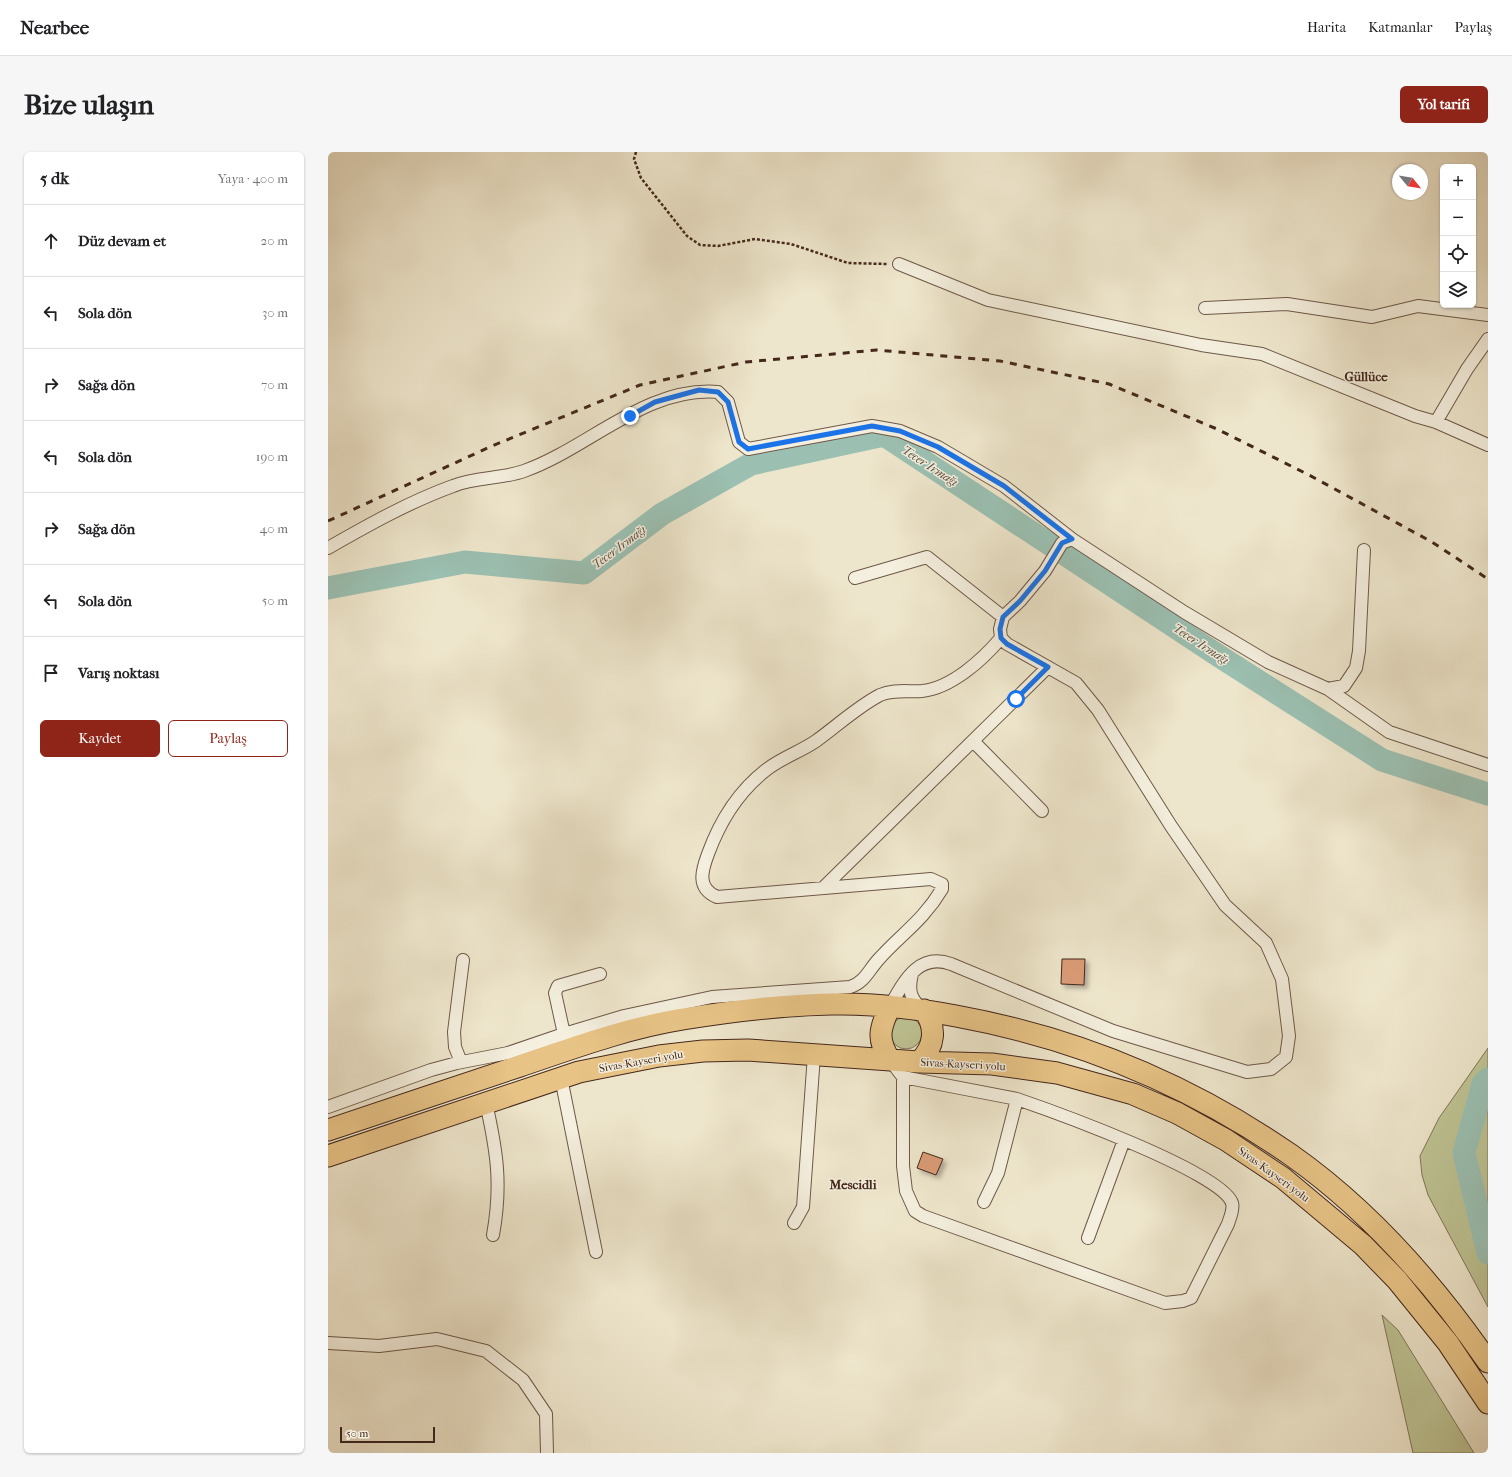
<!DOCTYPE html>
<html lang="tr">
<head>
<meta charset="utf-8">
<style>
	:root { --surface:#fff; --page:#f6f6f6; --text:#202124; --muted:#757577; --line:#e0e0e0; --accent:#8f2418 }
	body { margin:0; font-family:"IM FELL French Canon",serif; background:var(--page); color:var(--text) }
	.controls { position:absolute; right:12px; top:12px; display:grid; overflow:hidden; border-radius:6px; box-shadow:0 1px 3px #0004 }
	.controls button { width:36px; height:36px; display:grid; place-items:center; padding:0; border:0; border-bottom:1px solid var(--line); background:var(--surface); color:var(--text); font:20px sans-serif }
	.compass { position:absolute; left:1064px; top:12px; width:36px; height:36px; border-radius:50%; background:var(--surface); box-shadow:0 1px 3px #0004; rotate:120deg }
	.scale { position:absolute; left:12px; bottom:10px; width:95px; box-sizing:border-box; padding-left:4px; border:2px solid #44281c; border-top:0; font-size:11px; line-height:14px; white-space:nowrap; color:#44281c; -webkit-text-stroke:3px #f4efde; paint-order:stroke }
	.stop { position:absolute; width:12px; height:12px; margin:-9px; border:3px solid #1a73e8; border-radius:50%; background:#fff }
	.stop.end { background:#1a73e8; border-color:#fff; box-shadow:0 1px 4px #0008 }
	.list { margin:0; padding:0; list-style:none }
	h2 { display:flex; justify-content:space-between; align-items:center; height:52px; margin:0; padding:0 16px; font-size:17px }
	h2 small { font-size:13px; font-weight:400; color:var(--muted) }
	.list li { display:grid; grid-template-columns:26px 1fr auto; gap:12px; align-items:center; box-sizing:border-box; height:72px; padding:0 16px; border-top:1px solid var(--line) }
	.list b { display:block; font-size:15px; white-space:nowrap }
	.list em { font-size:13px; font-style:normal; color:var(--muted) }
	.actions { display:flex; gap:8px; padding:12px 16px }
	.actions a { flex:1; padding:9px 0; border:1px solid var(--accent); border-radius:6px; text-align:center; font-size:14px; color:var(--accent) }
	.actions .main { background:var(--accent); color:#fff }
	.icon { flex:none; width:22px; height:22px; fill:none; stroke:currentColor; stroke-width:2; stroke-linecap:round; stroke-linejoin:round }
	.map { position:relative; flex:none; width:1160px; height:1301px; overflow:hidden; border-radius:6px }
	header { display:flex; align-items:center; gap:24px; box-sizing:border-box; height:56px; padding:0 20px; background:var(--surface); border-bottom:1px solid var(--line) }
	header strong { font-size:19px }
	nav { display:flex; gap:22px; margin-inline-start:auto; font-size:14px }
	.intro { display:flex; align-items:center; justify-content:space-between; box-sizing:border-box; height:96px; padding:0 24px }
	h1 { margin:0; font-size:28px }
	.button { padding:10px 18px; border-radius:6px; background:var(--accent); color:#fff; font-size:14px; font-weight:700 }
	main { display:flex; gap:24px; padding:0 24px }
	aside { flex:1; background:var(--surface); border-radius:6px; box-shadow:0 1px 3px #0004 }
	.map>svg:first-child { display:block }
	.green { fill:#bec394; stroke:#817658 }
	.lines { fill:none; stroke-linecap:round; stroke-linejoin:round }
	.river { stroke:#9bc0b2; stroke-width:23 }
	.building { fill:#da9c76; stroke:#44281c; filter:url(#shadow) }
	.minor-casing { stroke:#6e5848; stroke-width:14 }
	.trunk-casing { stroke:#44281c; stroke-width:23 }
	.path { stroke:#44281c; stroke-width:2.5; stroke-dasharray:3 2; stroke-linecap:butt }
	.minor { stroke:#f4efde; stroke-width:12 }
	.trunk { stroke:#e7c386; stroke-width:21 }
	.rail { stroke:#44281c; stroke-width:3; stroke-dasharray:7 7; stroke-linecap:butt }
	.route { stroke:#1a73e8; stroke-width:5 }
	.labels { text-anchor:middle; stroke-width:3; stroke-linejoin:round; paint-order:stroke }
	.street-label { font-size:11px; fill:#44281c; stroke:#f4efde }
	.water-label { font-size:12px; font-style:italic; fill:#5a4e42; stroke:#f4efde }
	.quarter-label { font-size:13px; font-weight:bold; fill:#44281c; stroke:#f4efde }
</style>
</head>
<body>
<header>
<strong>Nearbee</strong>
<nav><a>Harita</a><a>Katmanlar</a><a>Paylaş</a></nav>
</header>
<div class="intro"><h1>Bize ulaşın</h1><a class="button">Yol tarifi</a></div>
<main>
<aside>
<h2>5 dk<small>Yaya · 400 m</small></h2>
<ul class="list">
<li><svg class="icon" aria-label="ahead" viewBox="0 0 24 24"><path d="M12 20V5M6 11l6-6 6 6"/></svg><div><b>Düz devam et</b></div><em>20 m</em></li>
<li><svg class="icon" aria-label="left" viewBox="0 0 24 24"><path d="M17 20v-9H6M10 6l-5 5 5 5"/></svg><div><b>Sola dön</b></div><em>30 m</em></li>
<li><svg class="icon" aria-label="right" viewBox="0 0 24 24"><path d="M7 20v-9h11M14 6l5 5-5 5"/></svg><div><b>Sağa dön</b></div><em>70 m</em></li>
<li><svg class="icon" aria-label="left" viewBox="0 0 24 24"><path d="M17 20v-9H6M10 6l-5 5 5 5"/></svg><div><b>Sola dön</b></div><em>190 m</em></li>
<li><svg class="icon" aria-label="right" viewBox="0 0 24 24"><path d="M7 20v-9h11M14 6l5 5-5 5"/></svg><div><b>Sağa dön</b></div><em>40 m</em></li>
<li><svg class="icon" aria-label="left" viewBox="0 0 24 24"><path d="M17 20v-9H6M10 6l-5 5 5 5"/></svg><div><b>Sola dön</b></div><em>50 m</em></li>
<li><svg class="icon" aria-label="arrive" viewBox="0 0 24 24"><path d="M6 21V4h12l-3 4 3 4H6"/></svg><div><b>Varış noktası</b></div></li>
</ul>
<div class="actions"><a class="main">Kaydet</a><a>Paylaş</a></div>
</aside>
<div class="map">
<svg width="1160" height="1301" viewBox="0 0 1160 1301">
	<defs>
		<filter id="shadow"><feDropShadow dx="3.5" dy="3.5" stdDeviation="2" flood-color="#0004"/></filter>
	</defs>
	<rect width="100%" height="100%" fill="#eee6cc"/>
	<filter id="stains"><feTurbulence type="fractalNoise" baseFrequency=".005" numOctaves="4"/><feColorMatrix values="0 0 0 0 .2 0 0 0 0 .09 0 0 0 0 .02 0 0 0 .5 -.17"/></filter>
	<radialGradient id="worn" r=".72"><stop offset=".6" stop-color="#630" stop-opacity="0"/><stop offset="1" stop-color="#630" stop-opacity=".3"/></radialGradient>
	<path class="green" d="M562 881a16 16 0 1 1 32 0a16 16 0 1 1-32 0Z
		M1160,896V1155L1100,1043L1094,1023L1092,1004L1111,966Z
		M1054,1163L1070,1178L1146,1301H1085Z"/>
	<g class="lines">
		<path class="river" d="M0,436L137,410L256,421L334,362L423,312L556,283L891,504L1054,608L1160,642
			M1160,927L1155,932L1136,1001L1160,1101"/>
	</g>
	<path class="building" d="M734,807H757L756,833L733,832Z
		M595,1000L615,1007L608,1023L589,1016Z"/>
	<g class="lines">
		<defs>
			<path id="minor" d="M571,112L660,148L873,193L934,202L1087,264L1108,270L1160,293
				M877,156L959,152L1044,165L1090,154L1160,163
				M1108,270L1139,217L1160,187
				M0,396C40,373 81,350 125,334C147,325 174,327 196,319C261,296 318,234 390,240L400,250L411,290L420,297L544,274L572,279L610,295L676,334L744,387
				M527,426L599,405L675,465
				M1000,537L1061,580L1160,613
				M645,589L714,659
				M495,736L720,515
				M272,822L230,834L227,841L236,882L296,864L384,845L522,835C536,831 541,818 550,808C573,782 595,769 614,737V732L603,727L389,745C368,736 374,718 380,702C392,669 411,639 438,618C453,606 472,600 488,589C509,574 529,555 552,543C565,537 581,540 594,539C624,536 655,507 673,486
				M584,822C580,838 582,848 596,858
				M562,854C576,830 590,800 623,812L785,879L919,920L943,917L958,905L961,884L954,827L938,791L897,753L843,674L770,558L748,531L679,492L673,486L672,477L675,465L692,449L717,419L734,391L744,387L856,460L940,510L1000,537L1016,534L1028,516L1031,499L1036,398
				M562,908L575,925V1014L578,1039L587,1059L595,1064L837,1151L855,1149L863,1146L900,1072C902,1065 906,1058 904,1051C894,1020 724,959 689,947L670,1021L656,1050
				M133,910L127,895L126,880L135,808
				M575,925L689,947
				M233,926L268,1100
				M158,951C169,1000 174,1033 165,1083
				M0,955L103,918L129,911L180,901L236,882L238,888
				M466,1071L475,1055L486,903
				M760,1086L796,988
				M0,1191L51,1194L109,1187L158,1199L195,1228L218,1262L219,1301"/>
			<path id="trunk" d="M562,908C548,887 552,876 562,854
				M591,910C607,895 609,875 596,858
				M0,978C64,957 128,935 192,914C245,896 299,876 355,867C404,859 455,853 504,852C546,851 587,856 628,864C748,886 862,933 963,1003C1041,1058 1106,1132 1160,1210
				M0,1004L251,920L331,904L375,899L420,898L591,910L664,912L729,921L805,942L849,961L898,988L955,1026L1035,1093L1069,1128L1120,1191L1160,1251"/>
		</defs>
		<use href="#minor" class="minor-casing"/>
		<use href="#trunk" class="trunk-casing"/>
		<path class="path" d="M308,0L306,7L313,26L359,84L372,93L390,94L427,87L463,92L520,111L560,112"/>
		<use href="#minor" class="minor"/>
		<use href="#trunk" class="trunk"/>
		<path class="rail" d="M0,369L164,294L312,233L418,210L549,198L672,209L781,232L889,277L981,323L1104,390L1160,427"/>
	</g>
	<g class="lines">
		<path class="route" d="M302,264L327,250L371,238L390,240L400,250L411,290L420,297L544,274L572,279L610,295L676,334L744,387L734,391L717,419L692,449L675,465L672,477L673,486L679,492L720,515L688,547"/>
	</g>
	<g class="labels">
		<g class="street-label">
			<text transform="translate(313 909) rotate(-10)" y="4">Sivas-Kayseri yolu</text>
			<text transform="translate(635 912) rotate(3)" y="4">Sivas-Kayseri yolu</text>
			<text transform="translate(946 1022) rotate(36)" y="4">Sivas-Kayseri yolu</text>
		</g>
		<g class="water-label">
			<text transform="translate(602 314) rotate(33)" y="4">Tecer Irmağı</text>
			<text transform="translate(291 395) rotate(-37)" y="4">Tecer Irmağı</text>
			<text transform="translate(873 492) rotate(33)" y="4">Tecer Irmağı</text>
		</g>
		<g class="quarter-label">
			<text x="1038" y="229">Güllüce</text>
			<text x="525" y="1037">Mescidli</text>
		</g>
	</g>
	<rect width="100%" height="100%" filter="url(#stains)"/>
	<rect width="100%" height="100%" fill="url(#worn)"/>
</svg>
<div class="controls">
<button>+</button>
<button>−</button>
<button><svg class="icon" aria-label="locate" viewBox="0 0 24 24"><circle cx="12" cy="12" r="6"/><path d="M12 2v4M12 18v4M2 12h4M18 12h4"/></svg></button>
<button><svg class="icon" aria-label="layers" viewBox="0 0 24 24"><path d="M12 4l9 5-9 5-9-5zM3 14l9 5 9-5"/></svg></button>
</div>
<svg class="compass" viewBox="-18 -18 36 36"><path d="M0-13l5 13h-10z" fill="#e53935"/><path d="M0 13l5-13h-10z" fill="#757577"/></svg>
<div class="scale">50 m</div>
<div class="stop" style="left:688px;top:547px"></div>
<div class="stop end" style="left:302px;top:264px"></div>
</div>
</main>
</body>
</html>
